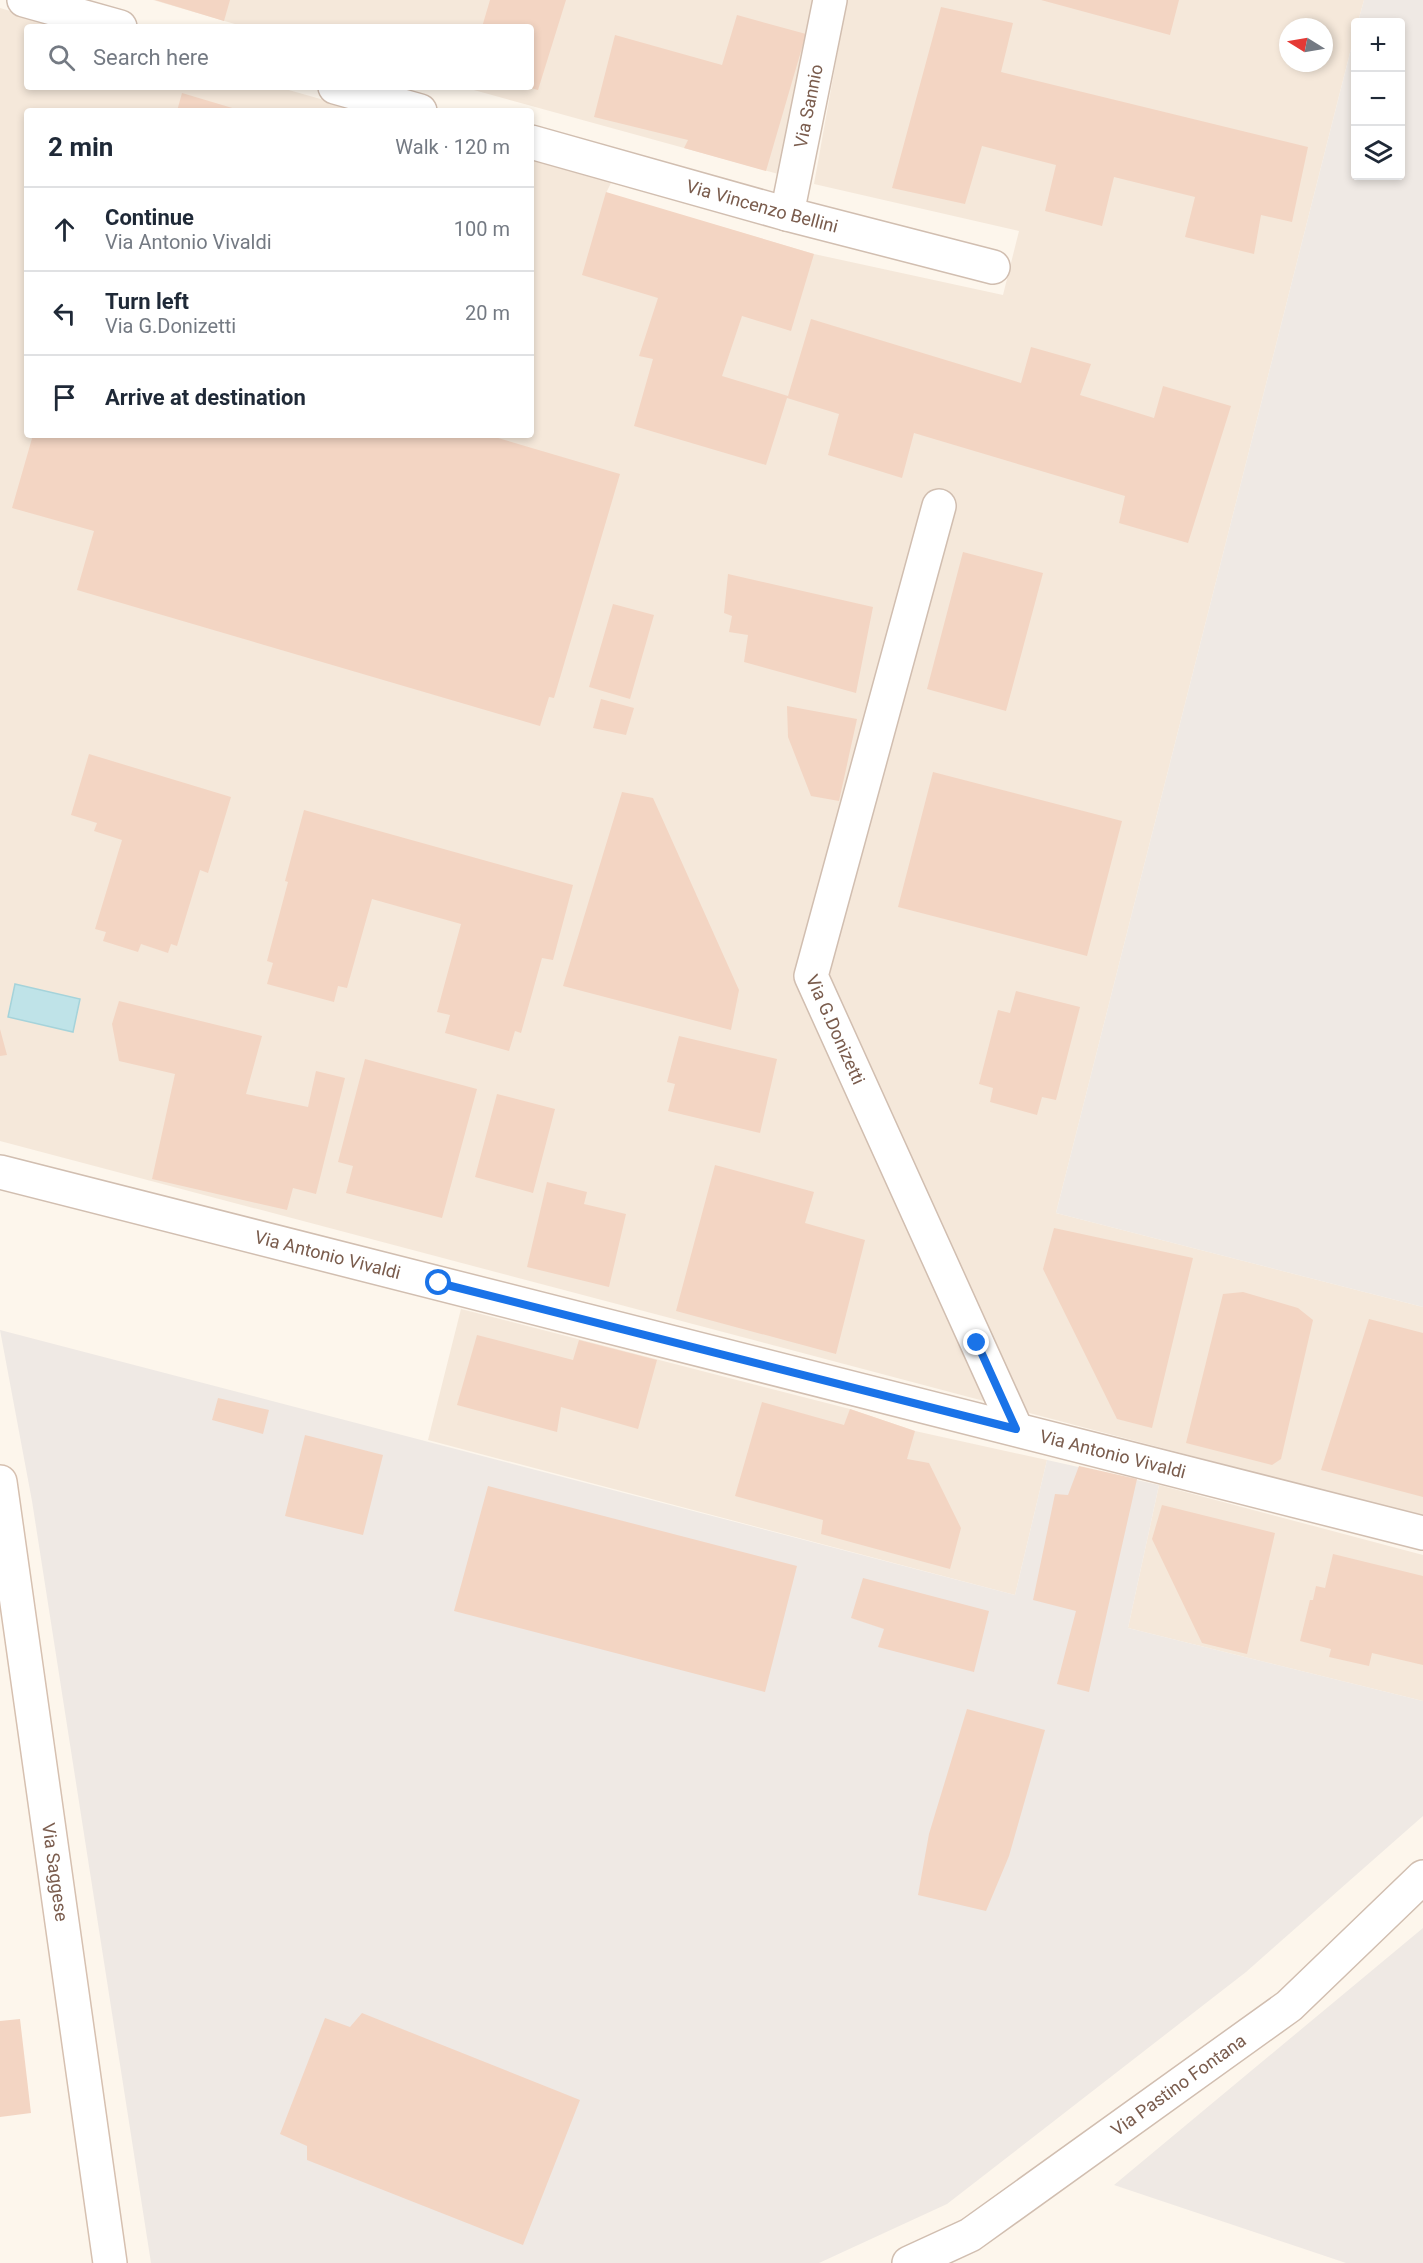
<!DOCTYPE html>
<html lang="en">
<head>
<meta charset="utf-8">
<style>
	:root { --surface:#fff; --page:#f2f2f3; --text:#1f2937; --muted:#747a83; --line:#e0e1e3 }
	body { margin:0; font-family:Roboto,sans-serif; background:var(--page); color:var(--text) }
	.controls { position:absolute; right:18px; top:18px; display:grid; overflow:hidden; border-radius:6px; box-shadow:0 3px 9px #0003 }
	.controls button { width:54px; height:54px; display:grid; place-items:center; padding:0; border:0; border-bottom:2px solid var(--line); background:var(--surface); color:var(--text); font:30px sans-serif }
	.compass { position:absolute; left:1279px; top:18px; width:54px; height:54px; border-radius:50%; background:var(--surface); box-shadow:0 3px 9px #0003; rotate:281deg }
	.stop { position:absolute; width:18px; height:18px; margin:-14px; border:4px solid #1a73e8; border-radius:50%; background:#fff }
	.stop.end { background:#1a73e8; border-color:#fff; box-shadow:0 2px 6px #0008 }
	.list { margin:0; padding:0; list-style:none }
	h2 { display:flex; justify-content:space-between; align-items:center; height:78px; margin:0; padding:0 24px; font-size:26px }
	h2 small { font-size:20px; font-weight:400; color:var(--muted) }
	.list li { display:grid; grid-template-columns:39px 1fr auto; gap:18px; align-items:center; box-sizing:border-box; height:84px; padding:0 24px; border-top:2px solid var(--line) }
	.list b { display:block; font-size:22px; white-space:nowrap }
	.list p { margin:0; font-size:20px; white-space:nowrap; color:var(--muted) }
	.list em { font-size:20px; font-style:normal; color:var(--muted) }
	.icon { flex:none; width:33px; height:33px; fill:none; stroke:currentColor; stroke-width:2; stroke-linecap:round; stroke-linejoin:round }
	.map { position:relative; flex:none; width:1423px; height:2263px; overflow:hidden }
	.search { position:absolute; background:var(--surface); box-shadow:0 3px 9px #0003; left:24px; top:24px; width:510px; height:66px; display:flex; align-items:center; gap:15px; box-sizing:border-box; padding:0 21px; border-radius:6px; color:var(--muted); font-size:22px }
	.panel { position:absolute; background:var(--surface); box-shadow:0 3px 9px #0003; left:24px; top:108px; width:510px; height:330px; border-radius:6px }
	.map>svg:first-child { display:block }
	.residential { fill:#f5e8da; fill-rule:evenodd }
	.industrial { fill:#efe9e4 }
	.water { fill:#bfe3e8; stroke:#a5d3da; stroke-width:1.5 }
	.building { fill:#f3d5c3 }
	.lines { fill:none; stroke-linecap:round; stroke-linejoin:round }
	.street-casing { stroke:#d1beb0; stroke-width:36 }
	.secondary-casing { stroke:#d6c0b0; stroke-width:36 }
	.street { stroke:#fff; stroke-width:33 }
	.secondary { stroke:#fff; stroke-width:33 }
	.route { stroke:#1a73e8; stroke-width:8 }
	.labels { text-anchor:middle; stroke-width:4.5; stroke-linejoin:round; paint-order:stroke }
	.street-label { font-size:18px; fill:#7a5c4d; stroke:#fffaf3 }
</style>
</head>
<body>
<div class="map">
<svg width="1423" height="2263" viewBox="0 0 1423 2263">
	<rect width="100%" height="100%" fill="#fdf6ec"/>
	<path class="residential" d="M153,0H832L800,180L463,87H531V27H245Z
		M847,0H1364L1358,22H1356L1355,33L1056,1213L1423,1307V1517L0,1141V8L66,27H27V87H278L363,111H27V435H531V159L612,181L606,193L814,254L1003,295L1019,231L814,184ZM1288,27H1324V63H1288Z
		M461,1309L850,1409L915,1431L1047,1460L1015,1595L428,1440Z
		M1159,1485L1423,1555V1701L1128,1628Z"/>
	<path class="industrial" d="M1364,0H1423V1307L1056,1213L1355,33L1356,176H1400V22H1358Z
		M0,1330L1015,1595L1047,1460L1159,1485L1128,1628L1423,1701V1816L1246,1972L947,2204L819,2263H151L32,1501Z
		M1423,1928V2263H1346L1114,2185Z"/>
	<path class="water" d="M15,984L80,999L73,1032L8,1017Z"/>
	<path class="building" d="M155,0H230L224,21Z
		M490,0H566L538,90L531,88V27H482Z
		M1041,0H1179L1170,35Z
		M941,7L1013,23L1001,72L1308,147L1292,222L1261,215L1254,254L1185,237L1195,197L1114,177L1102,226L1045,211L1056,165L982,146L965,204L892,188Z
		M737,15L806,34L766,171L684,148L688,140L594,117L615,35L722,65Z
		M182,93L239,110V111H177Z
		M606,192L814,254L791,331L742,316L722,376L788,396L811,319L1021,383L1031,347L1091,364L1080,395L1154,418L1163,386L1231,406L1188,543L1119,523L1125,496L914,433L902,478L828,455L839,414L787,398L766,465L634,426L653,359L639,356L658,298L582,275Z
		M33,435H488L620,474L554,698L549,697L540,726L77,590L94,531L12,508Z
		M963,552L1043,573L1006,711L927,689Z
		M728,574L873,607L856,693L744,662L748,635L729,632L732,616L724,613Z
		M613,604L654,615L630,699L589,687Z
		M601,699L634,708L626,735L593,728Z
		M787,706L857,719L839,801L811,796L788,737Z
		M89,754L231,797L208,873L200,870L177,946L171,944L168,953L141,944L138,952L103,941L106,932L95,929L122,840L94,831L97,823L71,815Z
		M933,772L1122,821L1087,956L898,907Z
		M622,792L653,798L739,990L731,1030L563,986Z
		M304,810L573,885L553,960L542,958L521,1033L515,1031L509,1051L445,1033L450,1015L437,1012L461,924L372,899L347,988L338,986L334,1002L267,984L273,963L267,961L288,882L285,881Z
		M1016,991L1080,1007L1056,1100L1042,1097L1037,1115L990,1102L993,1088L979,1084L998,1010L1010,1013Z
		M119,1001L262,1036L246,1094L308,1107L316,1071L345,1078L316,1194L293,1188L287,1210L152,1179L175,1074L119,1061L112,1024Z
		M0,1029L7,1055L0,1056Z
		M679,1036L777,1059L760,1133L668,1111L675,1084L667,1082Z
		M365,1059L477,1089L442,1218L346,1193L353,1166L338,1162Z
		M497,1094L555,1109L533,1193L475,1177Z
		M715,1165L814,1192L805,1223L865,1240L836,1354L676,1311Z
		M547,1182L587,1192L584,1204L626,1214L609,1287L527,1267Z
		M1054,1228L1193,1258L1152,1428L1117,1419L1043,1269Z
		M1243,1292L1298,1308L1313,1320L1281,1459L1272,1465L1186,1443L1223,1294Z
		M1369,1319L1423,1333V1497L1321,1470Z
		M477,1335L573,1360L579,1340L657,1360L638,1429L561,1407L557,1432L457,1405Z
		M218,1398L269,1410L263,1434L212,1420Z
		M762,1402L844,1425L850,1409L915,1431L907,1459L929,1463L961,1528L950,1569L821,1534L823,1520L735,1496Z
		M305,1435L383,1455L363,1535L285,1516Z
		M1079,1466L1137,1479L1089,1692L1057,1684L1076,1611L1033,1600L1055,1494L1068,1495Z
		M488,1486L797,1566L765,1692L454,1611Z
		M1162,1505L1275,1533L1247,1654L1202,1643L1152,1539Z
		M1333,1554L1423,1576V1665L1372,1653L1369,1666L1329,1657L1331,1649L1300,1641L1310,1600H1313L1316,1586L1325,1588Z
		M863,1578L989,1611L974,1672L878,1647L884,1629L851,1618Z
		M967,1709L1045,1730L1009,1856L986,1911L918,1895L929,1834Z
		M362,2013L580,2100L523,2245L307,2160V2146L280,2134L325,2018L350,2027Z
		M20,2019L31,2113L0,2117V2021Z"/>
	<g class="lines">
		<defs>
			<g id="street">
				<path d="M24,0L120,27"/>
				<path d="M335,87L420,111"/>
				<path id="s1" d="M531,142L787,214L993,267"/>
				<path id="s2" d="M787,214L830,0"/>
				<path id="s3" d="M939,506L811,976L1016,1429"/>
				<path id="s4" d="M0,1172L1423,1533"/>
				<path id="s5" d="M909,2263L970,2235L1289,2006L1423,1877"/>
			</g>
			<g id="secondary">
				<path id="s6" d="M0,1482L110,2263"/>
			</g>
		</defs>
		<use href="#street" class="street-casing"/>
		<use href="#secondary" class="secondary-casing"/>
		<use href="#street" class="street"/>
		<use href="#secondary" class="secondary"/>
	</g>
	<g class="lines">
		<path class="route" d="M439,1283L1016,1429L977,1343"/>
	</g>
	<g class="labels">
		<g class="street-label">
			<text dy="6" stroke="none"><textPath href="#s2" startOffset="110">Via Sannio</textPath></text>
			<text dy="6" stroke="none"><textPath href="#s1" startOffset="240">Via Vincenzo Bellini</textPath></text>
			<text dy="6" stroke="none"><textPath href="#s3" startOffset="546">Via G.Donizetti</textPath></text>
			<text dy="6" stroke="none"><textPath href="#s4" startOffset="338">Via Antonio Vivaldi</textPath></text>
			<text dy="6" stroke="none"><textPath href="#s4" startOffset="1148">Via Antonio Vivaldi</textPath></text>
			<text dy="6" stroke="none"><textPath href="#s6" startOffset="394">Via Saggese</textPath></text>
			<text dy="6" stroke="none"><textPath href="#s5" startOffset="324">Via Pastino Fontana</textPath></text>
		</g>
	</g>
</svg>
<div class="controls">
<button>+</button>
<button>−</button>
<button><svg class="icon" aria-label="layers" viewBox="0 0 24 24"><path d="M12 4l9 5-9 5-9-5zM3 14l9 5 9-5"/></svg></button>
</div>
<svg class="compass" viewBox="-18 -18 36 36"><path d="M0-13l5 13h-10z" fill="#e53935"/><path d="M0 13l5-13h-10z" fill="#747a83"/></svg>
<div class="stop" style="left:439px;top:1283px"></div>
<div class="stop end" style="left:977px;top:1343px"></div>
<div class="search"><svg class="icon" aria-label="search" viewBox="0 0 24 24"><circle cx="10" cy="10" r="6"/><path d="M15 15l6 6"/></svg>Search here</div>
<section class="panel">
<h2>2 min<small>Walk · 120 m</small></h2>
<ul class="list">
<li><svg class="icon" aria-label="ahead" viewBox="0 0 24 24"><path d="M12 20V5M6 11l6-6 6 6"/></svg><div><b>Continue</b><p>Via Antonio Vivaldi</p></div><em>100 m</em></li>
<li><svg class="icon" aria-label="left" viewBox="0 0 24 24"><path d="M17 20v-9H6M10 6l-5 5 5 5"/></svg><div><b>Turn left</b><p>Via G.Donizetti</p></div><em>20 m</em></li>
<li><svg class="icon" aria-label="arrive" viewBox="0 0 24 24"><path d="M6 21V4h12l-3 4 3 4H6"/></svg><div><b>Arrive at destination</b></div></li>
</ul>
</section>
</div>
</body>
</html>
